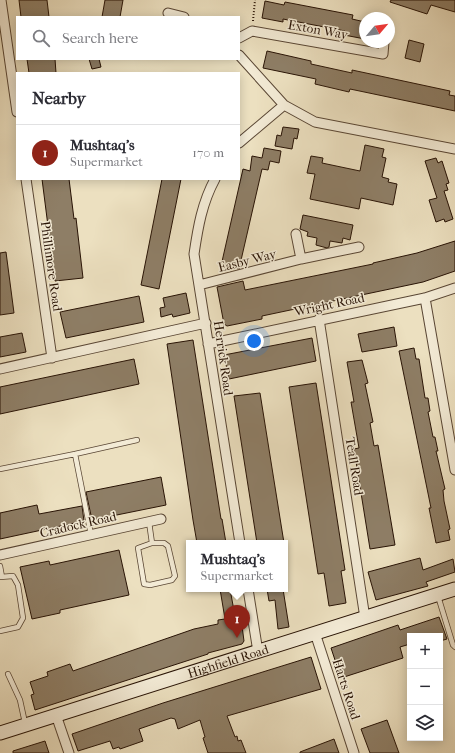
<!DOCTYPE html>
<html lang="en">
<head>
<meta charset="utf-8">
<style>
	:root { --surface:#fff; --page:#f7f7f7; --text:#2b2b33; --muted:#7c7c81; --line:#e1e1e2; --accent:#8f2418 }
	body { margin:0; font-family:"IM FELL French Canon",serif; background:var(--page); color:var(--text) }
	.controls { position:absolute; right:12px; bottom:12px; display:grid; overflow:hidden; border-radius:0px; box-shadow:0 2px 10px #0003 }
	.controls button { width:36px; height:36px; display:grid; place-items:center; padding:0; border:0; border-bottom:1px solid var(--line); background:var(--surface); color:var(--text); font:20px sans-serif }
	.compass { position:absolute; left:359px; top:12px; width:36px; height:36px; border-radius:50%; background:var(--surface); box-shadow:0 2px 10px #0003; rotate:61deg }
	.you { position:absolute; left:254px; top:341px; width:14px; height:14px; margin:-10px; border:3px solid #fff; border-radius:50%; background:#1a73e8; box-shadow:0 0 0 6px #1a73e833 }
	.badge { display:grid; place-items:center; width:26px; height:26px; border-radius:50%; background:var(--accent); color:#fff; font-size:13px; font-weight:700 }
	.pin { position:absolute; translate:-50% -33px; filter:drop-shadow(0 1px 2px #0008) }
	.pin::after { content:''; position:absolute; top:21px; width:14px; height:12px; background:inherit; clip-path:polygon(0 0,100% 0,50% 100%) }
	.popup { position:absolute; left:186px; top:540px; width:102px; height:52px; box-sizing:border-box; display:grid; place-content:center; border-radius:0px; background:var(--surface); filter:drop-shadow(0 1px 3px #0005); font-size:13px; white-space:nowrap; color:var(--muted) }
	.popup b { font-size:15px; color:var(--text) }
	.popup::after { content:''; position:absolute; left:50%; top:100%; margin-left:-8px; border:8px solid transparent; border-top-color:var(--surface) }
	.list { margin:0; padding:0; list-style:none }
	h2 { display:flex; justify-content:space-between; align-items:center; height:52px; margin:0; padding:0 16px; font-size:17px }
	h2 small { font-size:13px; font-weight:400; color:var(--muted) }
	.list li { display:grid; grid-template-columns:26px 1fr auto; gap:12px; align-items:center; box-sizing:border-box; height:56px; padding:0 16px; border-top:1px solid var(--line) }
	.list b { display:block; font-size:15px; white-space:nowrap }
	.list p { margin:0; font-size:13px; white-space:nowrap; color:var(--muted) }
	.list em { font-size:13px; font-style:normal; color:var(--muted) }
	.icon { flex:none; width:22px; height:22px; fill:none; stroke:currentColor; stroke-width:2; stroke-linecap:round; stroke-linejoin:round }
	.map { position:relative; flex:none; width:455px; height:753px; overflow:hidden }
	.search { position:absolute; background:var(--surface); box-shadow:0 2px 10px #0003; left:16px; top:16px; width:224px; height:44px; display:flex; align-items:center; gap:10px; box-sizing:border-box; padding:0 14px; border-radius:0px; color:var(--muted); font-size:15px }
	.panel { position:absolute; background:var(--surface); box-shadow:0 2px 10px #0003; left:16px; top:72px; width:224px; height:108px; border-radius:0px }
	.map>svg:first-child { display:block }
	.building { fill:#8e7e66; stroke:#281305 }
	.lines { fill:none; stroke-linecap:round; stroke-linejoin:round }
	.lane-casing { stroke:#594634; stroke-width:6 }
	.street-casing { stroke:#594634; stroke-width:11 }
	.secondary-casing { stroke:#281305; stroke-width:15 }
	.path { stroke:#281305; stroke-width:2; stroke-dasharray:1 2; stroke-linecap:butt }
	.lane { stroke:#f3ebd6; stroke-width:4.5 }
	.street { stroke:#f3ebd6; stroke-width:9 }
	.secondary { stroke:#f3ebd6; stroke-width:13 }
	.labels { text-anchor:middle; stroke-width:3; stroke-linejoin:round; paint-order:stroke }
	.street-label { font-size:13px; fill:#281305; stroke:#f3ebd6 }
</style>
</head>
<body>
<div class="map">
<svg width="455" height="753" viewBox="0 0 455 753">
	<rect width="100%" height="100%" fill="#ece0c0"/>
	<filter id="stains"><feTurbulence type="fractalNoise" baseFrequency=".005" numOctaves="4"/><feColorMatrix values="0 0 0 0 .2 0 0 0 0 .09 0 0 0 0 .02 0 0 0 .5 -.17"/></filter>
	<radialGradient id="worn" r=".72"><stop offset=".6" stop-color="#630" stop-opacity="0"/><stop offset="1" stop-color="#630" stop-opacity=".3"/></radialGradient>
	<path class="building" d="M19,0H47L49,17H21Z
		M105,0H123L120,17H102Z
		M391,0H455V12L431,5L427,14L390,2Z
		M265,1L284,5L285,2L353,15L352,19L365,22V39L344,35L345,31L283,19V22L262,18Z
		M409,40L424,44L420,62L405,58Z
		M267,51L311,61V64L352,73V70L450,91L449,95L455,96V111L350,89L349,92L315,84L316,79L263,68Z
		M27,59H55L56,73H29Z
		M89,59H99L101,67L92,69Z
		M283,127L299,129L297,139L294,138L292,149L275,146L277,135L281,136Z
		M365,145L384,149L382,157L386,158L382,177L389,179L388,182L397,184L393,205L361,198L359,209L310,199L315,174L307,173L311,156L323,158L322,163L360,171Z
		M264,148L281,151L279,163L270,161L268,170L262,169L239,269L221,266L243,169L250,171L252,156L262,158Z
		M436,158L438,163L442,161L449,183L446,184L448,190L444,191L453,219L445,222L444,219L436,222L429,200L437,198L425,161Z
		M42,179H69L74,219L76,218L83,278L55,281Z
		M162,179H181L159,289L141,285Z
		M303,215L353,225L350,240L343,238L342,243L330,241L329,247L327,248L316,245L317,238L307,236L308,232L300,229Z
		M455,241V271L423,282L262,316V319L227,326L224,324L217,287L243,281L245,290L373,264V263L417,253Z
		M6,252L14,313L0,315V253Z
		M186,293L190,313L173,317L172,314L161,317L160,308L165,307L163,298Z
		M139,296L144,322L66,338L60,312Z
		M394,327L397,346L362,352L358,334Z
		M22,333L26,352L0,357V337Z
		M312,338L316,361L229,379L224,355Z
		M193,340L221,519H222L226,543H197L193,520L167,344Z
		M414,348L416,359H419L425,398H428L430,411L428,412L433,437H435L438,451H436L445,489L443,490L444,501L450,529L448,530L450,540L436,543L429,508H431L399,351Z
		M134,359L139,384L0,414V387Z
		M362,360L368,383L365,384L373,422L370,423L374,446L378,445L395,545L370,549L354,449L359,448L351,402H354L347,362Z
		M316,383L345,570L341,571L346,603L329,606L324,573L318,574L289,387Z
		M260,393L284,543H257L234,396Z
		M161,477L166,505L92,520L86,492Z
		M37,505L39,514L82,506L84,521L0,539V513Z
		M119,550L129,595L60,610V613L32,619L20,567L49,561L50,565Z
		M420,558L423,570L453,559L455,572L426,582L428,586L376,600L368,572Z
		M220,589H230L237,627L242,626L244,641L242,644L208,653V654L35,710L31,695L34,694L30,682L48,676L47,672L70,664L73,671L194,629L218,624V620L225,619Z
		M267,589H283L289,627L278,629L275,600L269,601Z
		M439,617L447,639L440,641V636H410V644L400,647L403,658L341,678L331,648L398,625L400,630Z
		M311,657L321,689L227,716L235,737L237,736L238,741L241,740L246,753H208L203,738L205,737L200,720L178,729L175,719L171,718L139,729L143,741L120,749L119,747L113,749L110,741L78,751L72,734L163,703Z
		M387,720L399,753H370L361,729Z
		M334,739L339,753H300V752Z
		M45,741L49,753H13V751Z"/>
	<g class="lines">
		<defs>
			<path id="lane" d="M75,454L137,440
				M0,469L75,454L91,535
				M149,522L152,543L138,548L144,584L150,585L172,580L175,576L168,546L164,543H152
				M0,566L2,577
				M0,577L13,576L18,585L23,618L18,627L0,631
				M438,596L453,645L455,647
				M8,674L20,700L25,723"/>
			<path id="street" d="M1,0L17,112
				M168,13L184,17
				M239,38L252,31L383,54L384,42
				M239,55L284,105
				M239,143L284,105L315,122L455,149
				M26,179L52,358
				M215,179C202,203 198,227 194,254L240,543
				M296,234L301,259
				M199,285L301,259L359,247
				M425,298L455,470
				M319,319L365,618
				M208,344L425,298L455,288
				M0,369L206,323
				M0,555L161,519
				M248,589L258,652
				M315,633L354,753
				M56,715L69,753"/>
			<g id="secondary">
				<path id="s1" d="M0,733L455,589"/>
			</g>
		</defs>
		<use href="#lane" class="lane-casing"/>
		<use href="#street" class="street-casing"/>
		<use href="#secondary" class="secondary-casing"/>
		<path class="path" d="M253,21L255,0"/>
		<use href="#lane" class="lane"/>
		<use href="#street" class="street"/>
		<use href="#secondary" class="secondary"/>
	</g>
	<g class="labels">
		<g class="street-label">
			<text transform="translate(318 29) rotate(10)" y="5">Exton Way</text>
			<text transform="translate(247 260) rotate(-14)" y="5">Easby Way</text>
			<text transform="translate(52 266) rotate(82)" y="5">Phillimore Road</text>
			<text transform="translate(329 304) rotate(-12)" y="5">Wright Road</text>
			<text transform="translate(224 358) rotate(82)" y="5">Herrick Road</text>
			<text transform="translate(355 466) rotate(81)" y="5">Teall Road</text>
			<text transform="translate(78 524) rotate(-13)" y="5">Cradock Road</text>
			<text dy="5" stroke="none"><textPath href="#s1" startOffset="239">Highfield Road</textPath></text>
			<text transform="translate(347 689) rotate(72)" y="5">Harts Road</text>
		</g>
	</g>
	<rect width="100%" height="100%" filter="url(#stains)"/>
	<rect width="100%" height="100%" fill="url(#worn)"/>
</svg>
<div class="controls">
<button>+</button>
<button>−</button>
<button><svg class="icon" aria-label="layers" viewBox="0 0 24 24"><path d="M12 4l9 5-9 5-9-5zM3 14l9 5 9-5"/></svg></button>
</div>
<svg class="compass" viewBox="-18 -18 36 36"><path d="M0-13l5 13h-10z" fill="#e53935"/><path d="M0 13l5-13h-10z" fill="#7c7c81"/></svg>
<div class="you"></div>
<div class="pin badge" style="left:237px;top:638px">1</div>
<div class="popup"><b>Mushtaq's</b>Supermarket</div>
<div class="search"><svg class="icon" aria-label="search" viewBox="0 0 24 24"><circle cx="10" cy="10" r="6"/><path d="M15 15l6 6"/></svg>Search here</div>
<section class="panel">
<h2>Nearby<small></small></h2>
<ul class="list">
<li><span class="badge">1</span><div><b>Mushtaq's</b><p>Supermarket</p></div><em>170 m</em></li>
</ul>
</section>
</div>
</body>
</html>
